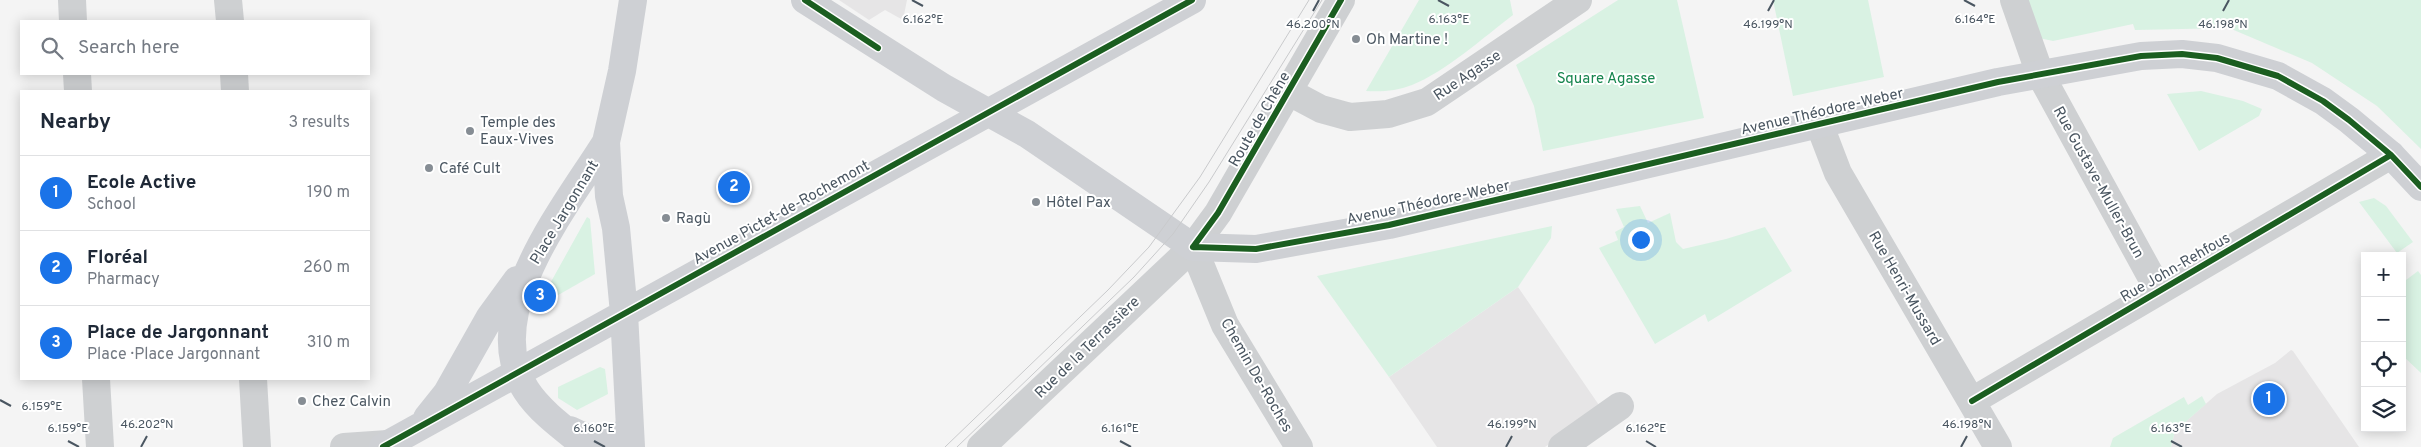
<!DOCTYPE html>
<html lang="en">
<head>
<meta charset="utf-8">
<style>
	:root { --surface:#fff; --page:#f6f6f7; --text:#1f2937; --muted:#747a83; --line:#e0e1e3; --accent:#1a73e8 }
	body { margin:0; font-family:Overpass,sans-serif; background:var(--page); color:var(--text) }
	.controls { position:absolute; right:15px; bottom:15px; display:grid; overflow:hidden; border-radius:0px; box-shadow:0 2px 12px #0003 }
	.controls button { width:45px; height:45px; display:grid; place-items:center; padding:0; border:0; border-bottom:1px solid var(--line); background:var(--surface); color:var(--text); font:25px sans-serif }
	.you { position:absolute; left:1640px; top:239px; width:18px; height:18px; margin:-12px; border:4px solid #fff; border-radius:50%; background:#1a73e8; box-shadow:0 0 0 8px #1a73e833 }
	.badge { display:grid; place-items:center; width:32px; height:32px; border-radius:50%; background:var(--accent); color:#fff; font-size:16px; font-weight:700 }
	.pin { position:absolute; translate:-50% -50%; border:2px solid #fff; box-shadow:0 1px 5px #0006 }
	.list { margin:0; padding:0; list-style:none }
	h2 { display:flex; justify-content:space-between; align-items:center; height:65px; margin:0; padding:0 20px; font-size:21px }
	h2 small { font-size:16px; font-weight:400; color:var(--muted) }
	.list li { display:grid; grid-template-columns:32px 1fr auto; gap:15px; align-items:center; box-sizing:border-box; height:75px; padding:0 20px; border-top:1px solid var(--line) }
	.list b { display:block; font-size:19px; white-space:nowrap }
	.list p { margin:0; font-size:16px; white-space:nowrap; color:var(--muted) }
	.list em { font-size:16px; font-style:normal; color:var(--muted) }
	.icon { flex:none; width:28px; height:28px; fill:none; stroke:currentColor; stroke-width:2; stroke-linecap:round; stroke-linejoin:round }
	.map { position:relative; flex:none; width:2421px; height:447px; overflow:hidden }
	.search { position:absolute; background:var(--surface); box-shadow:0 2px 12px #0003; left:20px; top:20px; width:350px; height:55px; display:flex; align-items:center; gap:12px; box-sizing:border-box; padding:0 18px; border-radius:0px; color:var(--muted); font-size:19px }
	.panel { position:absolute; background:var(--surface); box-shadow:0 2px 12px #0003; left:20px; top:90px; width:350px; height:290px; border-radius:0px }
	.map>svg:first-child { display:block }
	.education { fill:#e6e5e6 }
	.green { fill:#d9f2e3 }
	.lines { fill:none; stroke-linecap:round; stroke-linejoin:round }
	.street { stroke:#ced0d2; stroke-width:28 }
	.secondary { stroke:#ced0d4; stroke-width:28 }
	.tram { stroke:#c9cacc; stroke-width:1 }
	.cycleway-casing { stroke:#fff; stroke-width:9 }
	.cycleway { stroke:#1b5e20; stroke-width:6 }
	.ticks { fill:none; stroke:#4a5661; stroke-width:2 }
	.poi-dot { fill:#868d94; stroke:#fff; stroke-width:2 }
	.labels { text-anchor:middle; stroke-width:4; stroke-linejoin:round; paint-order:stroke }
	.poi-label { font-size:15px; fill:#4a5661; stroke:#fff; text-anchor:start }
	.street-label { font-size:15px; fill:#4a5661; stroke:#fff }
	.park-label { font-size:15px; fill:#17864f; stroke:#fff }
	.ticks-label { font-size:12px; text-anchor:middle; fill:#4a5661; stroke:#fff; stroke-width:4; stroke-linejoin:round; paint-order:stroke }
</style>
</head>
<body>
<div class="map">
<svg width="2421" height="447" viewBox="0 0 2421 447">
	<rect width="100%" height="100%" fill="#f4f4f4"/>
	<path class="education" d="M839,0H907L903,20L885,10L869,20Z
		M1518,287L1601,408L1545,447H1437L1389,377Z
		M2291,350L2293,351L2359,447H2171L2175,431L2217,394L2275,363Z"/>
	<path class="green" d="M1419,0H1510L1513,15C1484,37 1445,72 1412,85C1397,91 1381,92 1366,91Z
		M1618,0H1677L1704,118L1543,151L1534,106L1516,65Z
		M1773,0H1868L1884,77L1793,96Z
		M2020,0H2421V149L2377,106L2312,63L2229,28L2135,30L2133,24L2053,41L2039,38Z
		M2201,91L2243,101L2262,109L2259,116L2199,151L2167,94Z
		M2374,198L2386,206L2413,242L2397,253L2359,202Z
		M1640,206L1648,223L1670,213L1676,242L1683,249L1726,239L1765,227L1792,271L1708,322L1705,314L1655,344L1599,248L1618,240L1615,232L1624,227L1616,209Z
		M587,217L590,219L595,274L546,302L542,298Z
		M1552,226L1551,238L1518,287L1389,377L1317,276Z
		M2418,271L2421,275V373L2402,355V283Z
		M600,367L605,369L608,394L577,410L558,398V387Z
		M2202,396L2206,404L2175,431L2171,447H2110L2113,438L2184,397L2188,405Z"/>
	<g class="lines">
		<path class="street" d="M72,0L73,21
			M228,0L230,21
			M2014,0L2040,74L2159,291
			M77,74L78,91
			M234,74L235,91
			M1289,92L1321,109L1350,117L1388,114L1427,102L1578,0
			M1820,126L1838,173L1998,447
			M1193,247L1225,325L1299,447
			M96,379L100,447
			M253,379L257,447
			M1972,401L2391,155
			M344,447L388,444
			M981,447L1193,247L1218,213L1341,0
			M1562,447L1620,406"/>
		<path class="secondary" d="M805,0L944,88L1027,134L1193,247L1256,249L1389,225L1998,82L2141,56L2182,54L2217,58L2278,76L2323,101L2349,120L2391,155L2421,187
			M427,418L447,393L490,317L517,280
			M570,430C594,442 608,447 629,429
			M383,447L1192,0
			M587,447C566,430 541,413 526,390C477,314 567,205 606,142
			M631,447L624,313L616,228L609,196L606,142L622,71L633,0"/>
		<path class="tram" d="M945,447L1108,290L1149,247L1200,177L1309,0
			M957,447L1134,277L1173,234L1209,182L1322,0"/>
		<defs>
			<path id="cycleway" d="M805,0L878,48
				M1193,247L1256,249L1389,225L1998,82L2141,56L2182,54L2217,58L2278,76L2323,101L2349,120L2391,155L2421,187
				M1193,247L1218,213L1341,0
				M1972,401L2391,155
				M383,447L1192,0"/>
		</defs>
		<use href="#cycleway" class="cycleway-casing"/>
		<use href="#cycleway" class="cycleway"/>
	</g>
	<path class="ticks" d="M912,0L923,6M1438,0L1449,6M1964,0L1975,6M1313,11L1319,0M1768,11L1774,0M2223,11L2229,0M0,400L11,406M68,441L79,447M594,441L605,447M1120,441L1131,447M1646,441L1656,447M2171,441L2182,447M141,447L147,436M1506,447L1512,436M1961,447L1967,436"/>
	<g class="poi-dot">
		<circle cx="1356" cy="39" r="5"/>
		<circle cx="470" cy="131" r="5"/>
		<circle cx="429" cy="168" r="5"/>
		<circle cx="1036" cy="202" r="5"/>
		<circle cx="666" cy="218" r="5"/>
		<circle cx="302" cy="401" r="5"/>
	</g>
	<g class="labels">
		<g class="poi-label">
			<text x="1366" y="44">Oh Martine !</text>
			<text x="480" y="127">Temple des<tspan x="480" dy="17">Eaux-Vives</tspan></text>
			<text x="439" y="173">Café Cult</text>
			<text x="1046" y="207">Hôtel Pax</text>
			<text x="676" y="223">Ragù</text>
			<text x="312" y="406">Chez Calvin</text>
		</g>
		<g class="street-label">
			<text transform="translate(1467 75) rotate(-34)" y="5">Rue Agasse</text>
			<text transform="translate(1822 111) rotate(-13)" y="5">Avenue Théodore-Weber</text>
			<text transform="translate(1259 119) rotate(-60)" y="5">Route de Chêne</text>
			<text transform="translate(2099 182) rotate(61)" y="5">Rue Gustave-Muller-Brun</text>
			<text transform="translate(1428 202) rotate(-12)" y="5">Avenue Théodore-Weber</text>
			<text transform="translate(564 212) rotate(-59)" y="5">Place Jargonnant</text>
			<text transform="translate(781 212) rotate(-29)" y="5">Avenue Pictet-de-Rochemont</text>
			<text transform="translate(2175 267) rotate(-30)" y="5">Rue John-Rehfous</text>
			<text transform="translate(1905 288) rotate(60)" y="5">Rue Henri-Mussard</text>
			<text transform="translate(1087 347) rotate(-44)" y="5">Rue de la Terrassière</text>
			<text transform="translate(1257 375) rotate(60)" y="5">Chemin De-Roches</text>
		</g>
		<g class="park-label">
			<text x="1606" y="83">Square Agasse</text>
		</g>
	</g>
	<g class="ticks-label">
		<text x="1975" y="23">6.164°E</text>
		<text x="923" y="23">6.162°E</text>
		<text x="1449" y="23">6.163°E</text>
		<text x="1313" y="28">46.200°N</text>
		<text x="1768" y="28">46.199°N</text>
		<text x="2223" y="28">46.198°N</text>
		<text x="42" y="410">6.159°E</text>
		<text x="147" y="428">46.202°N</text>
		<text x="1512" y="428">46.199°N</text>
		<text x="1967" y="428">46.198°N</text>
		<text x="68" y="432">6.159°E</text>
		<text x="594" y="432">6.160°E</text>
		<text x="1120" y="432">6.161°E</text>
		<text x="1646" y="432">6.162°E</text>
		<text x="2171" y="432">6.163°E</text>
	</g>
</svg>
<div class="controls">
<button>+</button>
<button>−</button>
<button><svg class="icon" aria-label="locate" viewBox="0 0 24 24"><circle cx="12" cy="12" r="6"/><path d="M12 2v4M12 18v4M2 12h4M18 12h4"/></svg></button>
<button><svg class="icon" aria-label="layers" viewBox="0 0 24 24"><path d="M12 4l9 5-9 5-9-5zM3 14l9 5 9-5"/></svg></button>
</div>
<div class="you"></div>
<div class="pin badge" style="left:2269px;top:399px">1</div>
<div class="pin badge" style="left:734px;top:187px">2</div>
<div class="pin badge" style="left:540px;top:296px">3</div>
<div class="search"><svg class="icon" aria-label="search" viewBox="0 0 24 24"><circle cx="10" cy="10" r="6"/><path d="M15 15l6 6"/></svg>Search here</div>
<section class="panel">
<h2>Nearby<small>3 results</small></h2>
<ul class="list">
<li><span class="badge">1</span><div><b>Ecole Active</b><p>School</p></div><em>190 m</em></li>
<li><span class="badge">2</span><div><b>Floréal</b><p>Pharmacy</p></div><em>260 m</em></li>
<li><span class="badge">3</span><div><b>Place de Jargonnant</b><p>Place · Place Jargonnant</p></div><em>310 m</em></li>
</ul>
</section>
</div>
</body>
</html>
